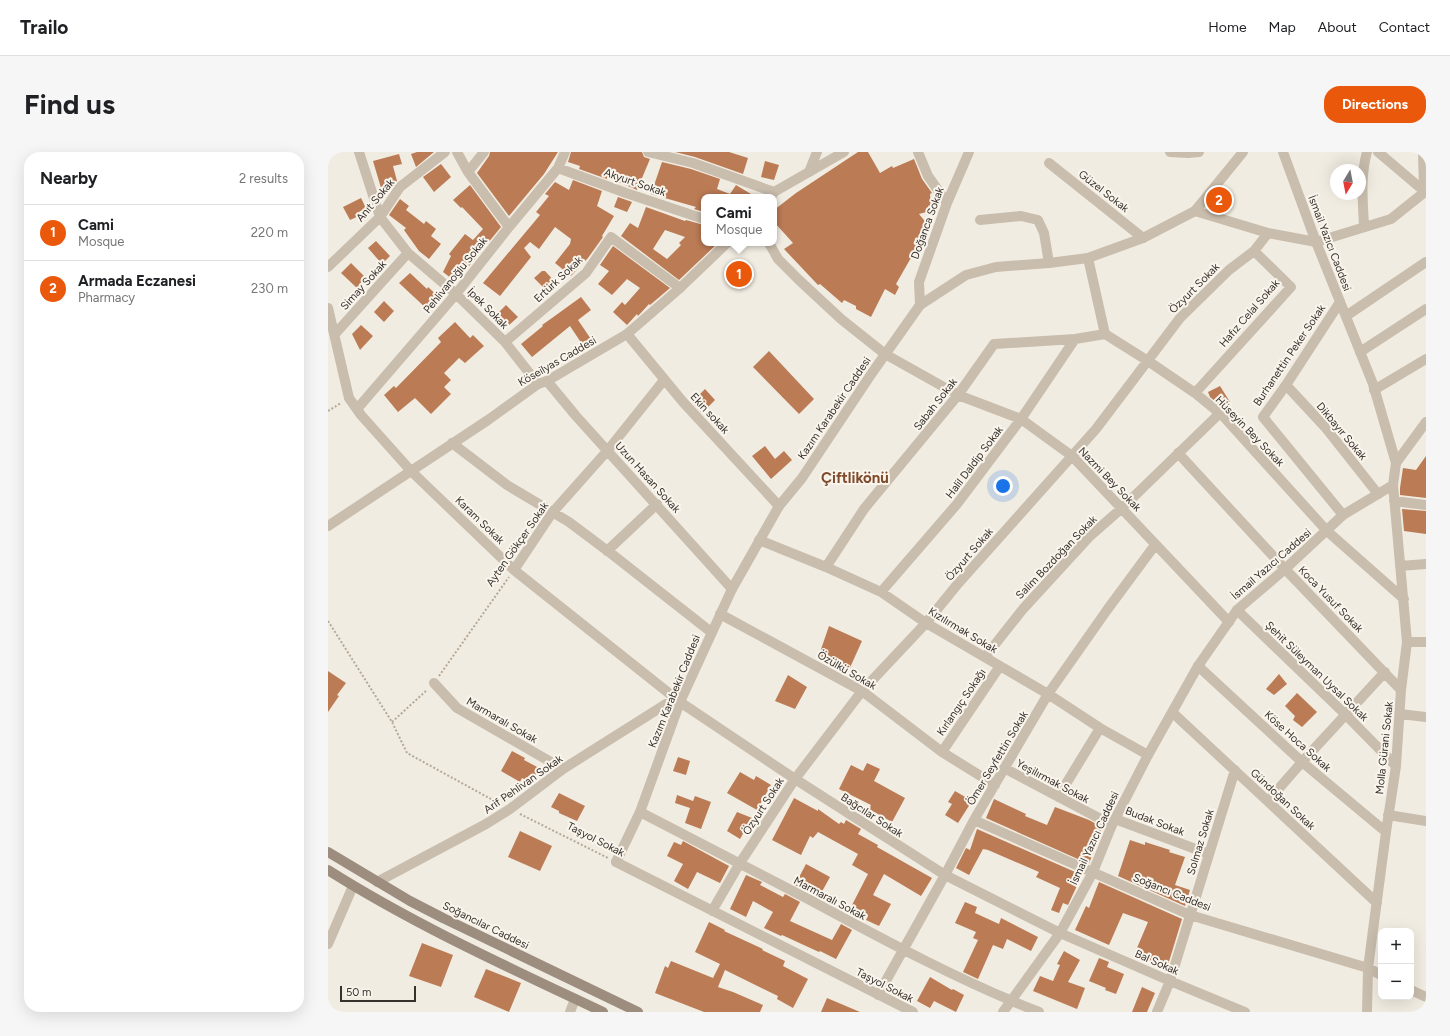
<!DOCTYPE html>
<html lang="en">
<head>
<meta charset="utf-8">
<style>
	:root { --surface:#fff; --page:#f6f6f6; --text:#202124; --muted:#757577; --line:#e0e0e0; --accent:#ea580c }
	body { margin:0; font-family:Figtree,sans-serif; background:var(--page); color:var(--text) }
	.controls { position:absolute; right:12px; bottom:12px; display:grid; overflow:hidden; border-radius:8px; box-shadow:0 4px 16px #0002 }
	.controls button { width:36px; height:36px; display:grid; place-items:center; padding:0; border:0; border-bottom:1px solid var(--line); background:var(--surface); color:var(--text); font:20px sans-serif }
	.compass { position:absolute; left:1002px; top:12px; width:36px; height:36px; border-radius:50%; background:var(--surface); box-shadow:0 4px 16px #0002; rotate:190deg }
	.scale { position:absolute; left:12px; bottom:10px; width:76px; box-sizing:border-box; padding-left:4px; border:2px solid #38312b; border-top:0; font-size:11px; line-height:14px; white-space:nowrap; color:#38312b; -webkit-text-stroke:3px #f9f5ed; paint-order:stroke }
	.you { position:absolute; left:675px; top:334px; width:14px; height:14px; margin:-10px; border:3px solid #fff; border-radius:50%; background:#1a73e8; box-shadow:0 0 0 6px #1a73e833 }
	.badge { display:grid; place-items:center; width:26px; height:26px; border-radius:50%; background:var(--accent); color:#fff; font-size:13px; font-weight:700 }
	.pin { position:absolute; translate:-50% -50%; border:2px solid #fff; box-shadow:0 1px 4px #0006 }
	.popup { position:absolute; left:373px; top:42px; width:76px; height:52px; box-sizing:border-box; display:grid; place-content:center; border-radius:8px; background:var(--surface); filter:drop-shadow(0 1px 3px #0005); font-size:13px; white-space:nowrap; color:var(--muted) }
	.popup b { font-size:15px; color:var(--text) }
	.popup::after { content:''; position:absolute; left:50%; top:100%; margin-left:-8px; border:8px solid transparent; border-top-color:var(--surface) }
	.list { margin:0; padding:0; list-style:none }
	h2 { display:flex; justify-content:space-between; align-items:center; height:52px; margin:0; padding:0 16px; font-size:17px }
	h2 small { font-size:13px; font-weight:400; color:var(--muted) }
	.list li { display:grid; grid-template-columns:26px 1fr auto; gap:12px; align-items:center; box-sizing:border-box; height:56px; padding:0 16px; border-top:1px solid var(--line) }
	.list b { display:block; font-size:15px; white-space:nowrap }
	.list p { margin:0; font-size:13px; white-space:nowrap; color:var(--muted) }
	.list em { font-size:13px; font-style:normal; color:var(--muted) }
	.map { position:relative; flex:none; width:1098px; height:860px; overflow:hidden; border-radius:16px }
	header { display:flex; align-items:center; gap:24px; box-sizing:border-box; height:56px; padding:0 20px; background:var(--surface); border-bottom:1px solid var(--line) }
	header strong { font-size:19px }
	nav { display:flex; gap:22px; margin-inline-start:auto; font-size:14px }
	.intro { display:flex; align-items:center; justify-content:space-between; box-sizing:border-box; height:96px; padding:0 24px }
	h1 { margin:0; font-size:28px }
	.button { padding:10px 18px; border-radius:16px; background:var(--accent); color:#fff; font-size:14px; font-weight:700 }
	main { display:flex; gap:24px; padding:0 24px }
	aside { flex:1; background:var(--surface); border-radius:16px; box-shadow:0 4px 16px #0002 }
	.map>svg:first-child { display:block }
	.building { fill:#bb7b55; fill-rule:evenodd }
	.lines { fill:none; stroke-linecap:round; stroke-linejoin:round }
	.path { stroke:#b4a898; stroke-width:2; stroke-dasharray:2 2; stroke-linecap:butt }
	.minor { stroke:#c9bdad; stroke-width:10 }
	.tertiary { stroke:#c9bdad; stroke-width:10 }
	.secondary { stroke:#9c8d7f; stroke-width:10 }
	.labels { text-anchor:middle; stroke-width:4; stroke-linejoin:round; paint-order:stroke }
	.street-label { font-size:11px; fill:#38312b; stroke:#f9f5ed }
	.district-label { font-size:15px; font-weight:bold; fill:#7f4b2b; stroke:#f9f5ed }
</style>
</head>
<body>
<header>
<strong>Trailo</strong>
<nav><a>Home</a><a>Map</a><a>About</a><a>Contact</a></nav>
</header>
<div class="intro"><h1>Find us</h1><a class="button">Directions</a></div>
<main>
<aside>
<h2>Nearby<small>2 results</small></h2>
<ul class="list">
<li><span class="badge">1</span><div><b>Cami</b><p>Mosque</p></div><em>220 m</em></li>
<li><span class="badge">2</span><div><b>Armada Eczanesi</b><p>Pharmacy</p></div><em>230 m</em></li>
</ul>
</aside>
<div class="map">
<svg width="1098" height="860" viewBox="0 0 1098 860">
	<rect width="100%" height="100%" fill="#f1ece1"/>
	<path class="building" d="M89,0H106L88,15L83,2Z
		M162,0H230L216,22L181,64L149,21L161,4Z
		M243,0H314L316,5L322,7L309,38L279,25V27L251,17L252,14L240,10Z
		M347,0H401L420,6L415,22L367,5Z
		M530,0H540L552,21L564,14L565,16L586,7L594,27L604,41L602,42L603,53L600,54L602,59L591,62L600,73L593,81L597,85L588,105L584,104L568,132L571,135L567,143L557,137L543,165L528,157V154L516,148L514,151L492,132L490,133L456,97L465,91L446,70V58L468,41Z
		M71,2L74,12L65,14L69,29L66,33L53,36L45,9Z
		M437,9L451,13L446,28L433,25Z
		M334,10L363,17L392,27L389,37L402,42L408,33L428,45H376V60L366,57L368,55L323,42Z
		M113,12L123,25L106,40L95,25Z
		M245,28L274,39L269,54L286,64L274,84L275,85L260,106L243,124L227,111L242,92L243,87L227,75L211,97L202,90L196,96L203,105L172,144L155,131L212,63L208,60L221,44L217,42L227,30L241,38Z
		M142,33L173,75L128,130L115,120L123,104L121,102L137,82L145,88L155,77L134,55L133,56L125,48Z
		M290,45L304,50L299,60L286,55Z
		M33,46L38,56L29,61L31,64L22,68L15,55Z
		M72,47L81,54L78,58L96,72L98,69L108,77L103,84L113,92L101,107L91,99L76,78L78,76L61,63Z
		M318,55L357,69L358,68L376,73V91H390L351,128L293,84L302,71L310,76ZM337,78L357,85L351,91L353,93L339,107L325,97Z
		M48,89L62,104L54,112L40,96Z
		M285,94L342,136L322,153L321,152L310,164L309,162L299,173L285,160L294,150L297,153L312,136L299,127L284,143L270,132L281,119L272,113Z
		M416,109L422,130L405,135L399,114Z
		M23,111L39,127L30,137L13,121Z
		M214,119H217L230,133L221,141L206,126Z
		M82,121L99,137L100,135L111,145L100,158L71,131Z
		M253,145L263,158L250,168L267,193L258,198L242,174L204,205L193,192L215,174L214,173L224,166Z
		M56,149L66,159L56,170L46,160Z
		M178,153L190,165L180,174L169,162Z
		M127,170L142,186L145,183L156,194L137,211L131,206L116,221L123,228L116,235L123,242L103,262L87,246L70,260L56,243L66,234L68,236L113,190L110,186Z
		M33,173L45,184L32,198L24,182Z
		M441,199L486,247L471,262L425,215Z
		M892,234L902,250L894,255L882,245L880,240Z
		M377,237L387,248L374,261L364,250Z
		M437,294L447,307L456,299L464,308L443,327L424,304Z
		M1098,304V346L1072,343V336L1075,316L1088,318Z
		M1074,357L1098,359V382L1076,379Z
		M501,474L534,489L520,520L490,506Z
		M0,519L18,531L9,543L11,544L0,560Z
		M951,522L959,532L946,543L938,537Z
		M460,523L479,535L467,557L447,549Z
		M969,541L989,560L974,575L965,568L967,564L957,554Z
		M184,599L197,606L196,608L211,616L204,631L194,626L192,630L173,619Z
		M350,605L362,609L358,623L345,619Z
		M539,611L552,617L546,629L577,646L564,670L541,657L543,653L511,637L523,613L535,619Z
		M412,620L426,628L428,624L443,633L429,658L399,641Z
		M627,639L644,649L630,671L617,663L624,652L620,650Z
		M231,641L257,654L249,669L231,661V659L223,655Z
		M349,643L365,649L367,644L383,650L373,677L357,671L362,656L347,651Z
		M466,646L490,659V657L511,672L513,670L516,672L518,668L533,677L530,682L550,693L549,695L604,726L593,744L556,722L545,743L563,752L551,774L538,768L540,764L523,755L540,722L524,713L530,702L490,680L485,686L482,684L473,703L444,688Z
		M666,647L698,662L697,664L719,673L727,655L761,668L774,675L761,712L658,666Z
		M409,660L424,666L412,687L399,679Z
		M649,677L754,723L740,753L735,751L731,761L723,758L732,736L708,725L711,720L660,698L655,697L641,723L628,716L638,696L642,698Z
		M192,679L224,694L212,719L180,705Z
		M802,688L817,693V690L842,698L841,700L857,705L847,733L862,738L857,754L790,724Z
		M355,689L401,714L392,731L369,720L360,737L346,729L355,712L339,704L346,690L353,693Z
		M478,712L502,725L491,745L467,733Z
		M418,723L434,730L432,733L455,745L457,742L472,750L462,769L504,788L513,772L524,778L508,807L492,799L491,800L454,783L453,784L436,776L445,760L425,749L418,765L402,757Z
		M771,730L854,767L839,816L836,817L827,814L828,811L806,803L820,770L795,761L781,793L747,778L758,754L761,756Z
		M637,750L649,755L647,761L671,772L673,766L710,785L703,799L679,787L675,797L665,793L650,827L635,820L650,788L645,786L648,780L627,771Z
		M381,770L397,778L396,779L435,797L434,798L457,809L455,814L480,827L465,856L449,847L450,844L397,818L390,835L405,840L435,853L432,860H376L327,841L337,814L340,816L343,809L385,826L392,812L367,800Z
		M94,791L125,803L113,835L81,824Z
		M736,799L752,808L740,830L757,836L749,857L705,839L712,824L725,829L732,813L729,812Z
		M771,806L781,810L779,815L796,822L788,842L777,838L778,836L761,829Z
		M158,817L193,831L181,860L146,845Z
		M602,825L624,838L625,837L636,843L628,860L606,849L602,856L589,849Z
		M814,835L827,841L819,860H804Z
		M499,846L532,860H493Z"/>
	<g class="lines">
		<path class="path" d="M0,259L13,251
			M0,469L64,570L79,601L172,652
			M111,524L181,425
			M64,570L99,538
			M192,662L280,706"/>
		<path class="minor" d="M31,0L52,65L80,101L128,142L177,190L210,232
			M129,0L140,20L181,75
			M320,0L365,11L446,40
			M590,0L600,24L619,51
			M842,0L860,1L871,0
			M1050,0L1096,39
			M1095,0L1096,39
			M721,11L815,86
			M230,16L298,41L376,67
			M140,20L156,0
			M481,20L489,0
			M867,59L940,81L988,90L1063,67L1098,39
			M652,68L693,64L710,68L716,81L721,111
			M1036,75C1035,50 1032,25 1039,0
			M441,91L450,107L471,128L513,167L557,202L630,243L693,267L744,304L901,470
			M760,106L777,182L820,209L867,241L895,264L999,379L1076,447
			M0,115L52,65L72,35L117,0
			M1012,150L958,233L935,265L1015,363
			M592,153L591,130L619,51L641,0
			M0,156L21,246L33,263L83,319L186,418L352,550L467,627L617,723L732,781L842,829L917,860
			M1018,164L1098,110
			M7,182L80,101
			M299,182L355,250L451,354
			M177,190L258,121L283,85L352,136
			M1032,200L1098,157
			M219,229L248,264L404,437
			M958,233L997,275L1050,342
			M1046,238L1098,207
			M867,241L963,135L926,99
			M29,257L128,142L181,75L230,16L237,0
			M124,291L179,333L241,370L285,403L383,480
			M850,301L957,417L1073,538
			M1068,311L1098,270
			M1066,349L1098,353
			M431,388L498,415L553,440L598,471L720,542L772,576L820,603
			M279,399L329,352
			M1072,414L1098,412
			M498,415L536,357L630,243L666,192L747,187L777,182
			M186,418L224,361L280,298L336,228
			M553,440L629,352L693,267L747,187
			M909,458L1017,562L1068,614
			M392,462L534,539L614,600L667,633
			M1079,490H1098
			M657,505L695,457L761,385L794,356L892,261
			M870,514L974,610L1058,680
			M106,531L129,556L235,617
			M845,561L1049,751
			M1072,562L1098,565
			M614,600L672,514
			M676,616L784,673
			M730,645L772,576
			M940,649L974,610L1057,520
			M312,660C368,689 425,718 482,748C556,788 632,829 711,860
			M1060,663L1098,669
			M787,667L881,702
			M646,668L862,763L1040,816L1053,823
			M288,710L585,860
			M49,730L158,672L182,657L235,617L338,552L352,550
			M384,759L412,711L467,627L534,539L598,471L628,434L768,277L852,166L901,118L926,99L940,81
			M0,792L25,734
			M1083,838L1098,845
			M550,843L617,723L646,668L720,542L779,458L827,393
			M242,860L247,847
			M829,860L842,829L907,618
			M1039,860L1040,816L1058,680L1068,614L1073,538L1079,490L1065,333"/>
		<path class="tertiary" d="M443,45L446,40L516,0
			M0,374L160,268L210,232L219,229L299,182L352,136L399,91
			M288,710L312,660L352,550L404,437L451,354L474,326L544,221L592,153L638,123L668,115L721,111L760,106L815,86L867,59L915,0
			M675,860L732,781L765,720L784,673L820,603L870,514L909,458L957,417L1015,363L1065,333L1068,311L1045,232L988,90L955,0"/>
		<path class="secondary" d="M0,700L82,749L115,766L310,860
			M0,718C87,773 182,816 275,860"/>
	</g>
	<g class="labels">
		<g class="street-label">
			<text transform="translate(307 30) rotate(19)" y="4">Akyurt Sokak</text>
			<text transform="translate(776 39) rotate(38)" y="4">Güzel Sokak</text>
			<text transform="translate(47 48) rotate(-50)" y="4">Anıt Sokak</text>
			<text transform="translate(599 71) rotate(-70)" y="4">Doğanca Sokak</text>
			<text transform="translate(1002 91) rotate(69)" y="4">İsmail Yazıcı Caddesi</text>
			<text transform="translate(127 123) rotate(-51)" y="4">Pehlivanoğlu Sokak</text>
			<text transform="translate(230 127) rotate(-43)" y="4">Ertürk Sokak</text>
			<text transform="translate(35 133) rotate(-48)" y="4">Simay Sokak</text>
			<text transform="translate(866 136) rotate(-45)" y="4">Özyurt Sokak</text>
			<text transform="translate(160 156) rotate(45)" y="4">İpek Sokak</text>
			<text transform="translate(921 161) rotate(-49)" y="4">Hafız Celal Sokak</text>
			<text transform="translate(961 203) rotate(-56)" y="4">Burhanettin Peker Sokak</text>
			<text transform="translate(229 209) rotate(-30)" y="4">Köseilyas Caddesi</text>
			<text transform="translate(607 252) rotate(-52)" y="4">Sabah Sokak</text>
			<text transform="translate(506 256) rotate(-56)" y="4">Kazım Karabekir Caddesi</text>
			<text transform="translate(382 261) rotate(47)" y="4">Ekin sokak</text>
			<text transform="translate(922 279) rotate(46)" y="4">Hüseyin Bey Sokak</text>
			<text transform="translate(1014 279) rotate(50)" y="4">Dikbayır Sokak</text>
			<text transform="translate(646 310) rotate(-53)" y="4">Halil Daldip Sokak</text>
			<text transform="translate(320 325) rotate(48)" y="4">Uzun Hasan Sokak</text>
			<text transform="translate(782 327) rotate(46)" y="4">Nazmi Bey Sokak</text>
			<text transform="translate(152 368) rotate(44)" y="4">Karam Sokak</text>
			<text transform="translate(189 392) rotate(-55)" y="4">Ayten Gökçer Sokak</text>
			<text transform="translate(641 402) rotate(-49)" y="4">Özyurt Sokak</text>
			<text transform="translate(728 405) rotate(-46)" y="4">Salim Bozdoğan Sokak</text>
			<text transform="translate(943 412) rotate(-41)" y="4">İsmail Yazıcı Caddesi</text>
			<text transform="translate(1003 447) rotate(46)" y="4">Koca Yusuf Sokak</text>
			<text transform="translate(635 478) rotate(31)" y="4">Kızılırmak Sokak</text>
			<text transform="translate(519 518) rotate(30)" y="4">Özülkü Sokak</text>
			<text transform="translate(989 519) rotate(44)" y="4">Şehit Süleyman Uysal Sokak</text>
			<text transform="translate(346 539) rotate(-68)" y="4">Kazım Karabekir Caddesi</text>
			<text transform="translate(633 550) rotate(-56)" y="4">Kırlangıç Sokağı</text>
			<text transform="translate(174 568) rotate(30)" y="4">Marmaralı Sokak</text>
			<text transform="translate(970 589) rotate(42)" y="4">Köse Hoca Sokak</text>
			<text transform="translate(1056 596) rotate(-84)" y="4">Molla Gürani Sokak</text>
			<text transform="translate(669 606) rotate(-59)" y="4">Ömer Seyfettin Sokak</text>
			<text transform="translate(725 629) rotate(28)" y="4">Yeşilırmak Sokak</text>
			<text transform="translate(195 632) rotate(-35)" y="4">Arif Pehlivan Sokak</text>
			<text transform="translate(955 647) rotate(43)" y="4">Gündoğan Sokak</text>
			<text transform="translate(435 654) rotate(-57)" y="4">Özyurt Sokak</text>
			<text transform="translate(544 663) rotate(33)" y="4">Bağcılar Sokak</text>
			<text transform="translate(827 669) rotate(21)" y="4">Budak Sokak</text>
			<text transform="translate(766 686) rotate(-65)" y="4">İsmail Yazıcı Caddesi</text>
			<text transform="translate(268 687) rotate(27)" y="4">Taşyol Sokak</text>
			<text transform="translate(872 690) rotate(-73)" y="4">Solmaz Sokak</text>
			<text transform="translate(844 740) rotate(22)" y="4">Soğancı Caddesi</text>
			<text transform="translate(502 746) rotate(28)" y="4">Marmaralı Sokak</text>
			<text transform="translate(158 773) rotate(26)" y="4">Soğancılar Caddesi</text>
			<text transform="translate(829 810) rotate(24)" y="4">Bal Sokak</text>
			<text transform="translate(557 833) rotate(27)" y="4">Taşyol Sokak</text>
		</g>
		<g class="district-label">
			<text x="527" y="331">Çiftlikönü</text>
		</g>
	</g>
</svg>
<div class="controls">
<button>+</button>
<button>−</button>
</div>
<svg class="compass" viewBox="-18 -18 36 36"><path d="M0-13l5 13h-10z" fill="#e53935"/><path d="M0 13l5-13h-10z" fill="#757577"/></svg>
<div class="scale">50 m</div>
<div class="you"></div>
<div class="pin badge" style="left:411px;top:122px">1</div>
<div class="popup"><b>Cami</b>Mosque</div>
<div class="pin badge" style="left:891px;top:48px">2</div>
</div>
</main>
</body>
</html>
